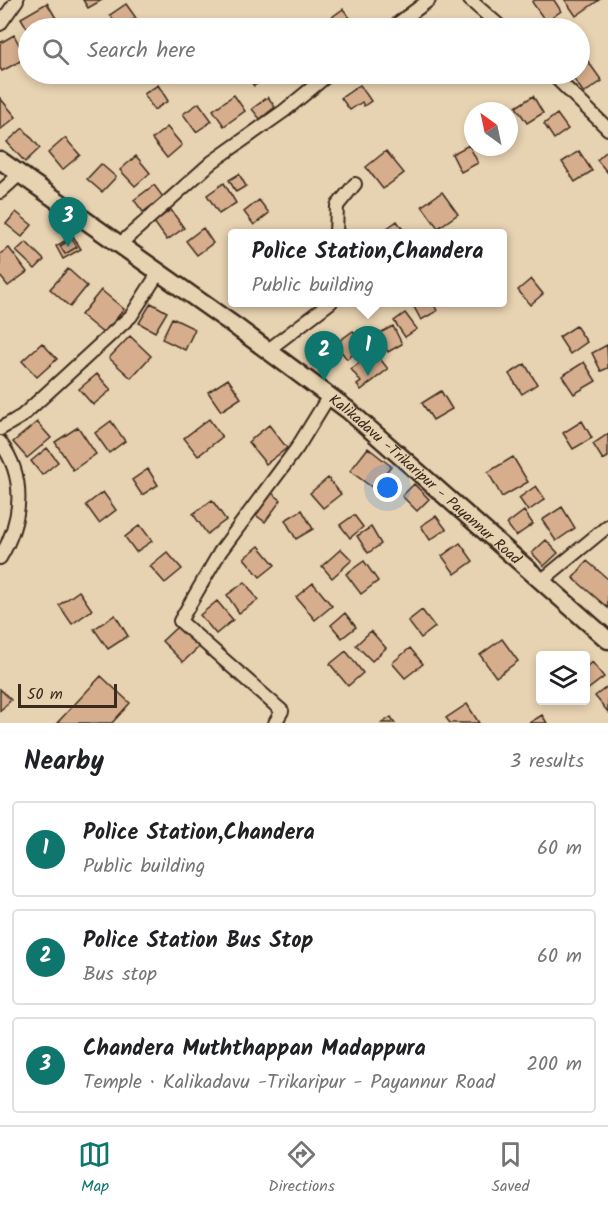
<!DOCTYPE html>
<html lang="en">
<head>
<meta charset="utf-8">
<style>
	:root { --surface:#fff; --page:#f2f2f2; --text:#202124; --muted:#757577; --line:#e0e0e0; --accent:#0f766e }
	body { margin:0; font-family:Kalam,sans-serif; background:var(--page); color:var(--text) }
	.controls { position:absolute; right:18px; bottom:18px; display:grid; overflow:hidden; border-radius:6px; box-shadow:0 3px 9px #0003 }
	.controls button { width:54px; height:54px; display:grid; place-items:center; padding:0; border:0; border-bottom:2px solid var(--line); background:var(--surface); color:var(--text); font:30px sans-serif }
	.compass { position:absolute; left:464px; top:102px; width:54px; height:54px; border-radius:50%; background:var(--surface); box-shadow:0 3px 9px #0003; rotate:327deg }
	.scale { position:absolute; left:18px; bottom:15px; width:99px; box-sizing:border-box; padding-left:6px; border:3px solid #3b2a1e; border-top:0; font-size:16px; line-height:21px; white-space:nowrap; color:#3b2a1e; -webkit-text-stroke:4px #e7d2b1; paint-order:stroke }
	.you { position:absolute; left:388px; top:488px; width:21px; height:21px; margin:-15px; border:4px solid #fff; border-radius:50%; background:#1a73e8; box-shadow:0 0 0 9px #1a73e833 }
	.badge { display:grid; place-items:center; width:39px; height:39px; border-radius:50%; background:var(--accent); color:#fff; font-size:20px; font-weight:700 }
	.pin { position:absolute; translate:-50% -50px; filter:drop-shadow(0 2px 3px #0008) }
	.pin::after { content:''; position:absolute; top:32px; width:21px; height:18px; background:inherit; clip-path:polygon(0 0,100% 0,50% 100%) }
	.popup { position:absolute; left:228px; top:229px; width:279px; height:78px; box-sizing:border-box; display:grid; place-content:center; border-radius:6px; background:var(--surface); filter:drop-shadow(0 2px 4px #0005); font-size:20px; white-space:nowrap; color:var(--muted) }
	.popup b { font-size:22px; color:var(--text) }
	.popup::after { content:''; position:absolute; left:50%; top:100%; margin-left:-12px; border:12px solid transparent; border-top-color:var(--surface) }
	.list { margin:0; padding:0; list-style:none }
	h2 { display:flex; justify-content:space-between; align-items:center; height:78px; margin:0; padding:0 24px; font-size:26px }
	h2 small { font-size:20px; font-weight:400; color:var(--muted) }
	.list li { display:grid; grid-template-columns:39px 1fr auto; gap:18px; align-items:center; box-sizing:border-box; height:96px; margin:0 12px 12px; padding:0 12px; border:2px solid var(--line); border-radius:6px }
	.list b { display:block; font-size:22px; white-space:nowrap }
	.list p { margin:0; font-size:20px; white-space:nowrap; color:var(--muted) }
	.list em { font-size:20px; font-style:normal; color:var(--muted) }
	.icon { flex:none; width:33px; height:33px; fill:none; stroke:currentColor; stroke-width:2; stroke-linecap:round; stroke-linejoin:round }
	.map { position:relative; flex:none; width:608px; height:723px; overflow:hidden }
	.search { position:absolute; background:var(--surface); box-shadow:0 3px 9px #0003; left:18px; right:18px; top:18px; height:66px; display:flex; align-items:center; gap:15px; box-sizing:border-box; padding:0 21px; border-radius:33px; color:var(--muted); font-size:22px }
	.sheet { height:402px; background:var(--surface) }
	nav { display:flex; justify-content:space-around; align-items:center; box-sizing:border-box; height:84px; border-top:2px solid var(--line); background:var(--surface); font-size:16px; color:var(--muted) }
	nav a { display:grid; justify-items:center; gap:3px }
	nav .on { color:var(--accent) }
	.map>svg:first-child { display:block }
	.building { fill:#d7ae8d; stroke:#3b2a1e; stroke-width:1.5 }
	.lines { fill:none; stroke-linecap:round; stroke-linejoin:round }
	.street-casing { stroke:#3b2a1e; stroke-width:16 }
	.secondary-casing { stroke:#3b2a1e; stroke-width:21 }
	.street { stroke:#e7d2b1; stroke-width:12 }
	.secondary { stroke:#e7d2b1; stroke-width:16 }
	.labels { text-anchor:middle; stroke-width:4.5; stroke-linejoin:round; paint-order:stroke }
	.street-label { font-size:15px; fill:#3b2a1e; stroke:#e7d2b1 }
</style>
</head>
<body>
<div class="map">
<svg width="608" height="723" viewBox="0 0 608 723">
	<rect width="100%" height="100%" fill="#e7d2b1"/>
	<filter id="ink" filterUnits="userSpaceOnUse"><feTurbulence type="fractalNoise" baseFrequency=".0167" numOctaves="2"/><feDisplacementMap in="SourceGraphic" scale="12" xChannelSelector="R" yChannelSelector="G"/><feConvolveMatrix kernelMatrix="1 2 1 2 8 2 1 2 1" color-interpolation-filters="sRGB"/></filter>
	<g filter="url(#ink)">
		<path class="building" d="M83,0H102L88,8Z
			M535,0H554L561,11L546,22L532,2Z
			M565,0H599L576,16Z
			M47,3L60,25L54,28H28V30L21,18Z
			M126,4L136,18L120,28L110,15Z
			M343,9L358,28H328L324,23Z
			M14,35L26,58L2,71L0,68V43Z
			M587,60L602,81L584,93L570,74H580V66Z
			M245,74H269L270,75L254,86Z
			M276,74H296L281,82Z
			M158,85L168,101L154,110L144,94Z
			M360,85L371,101L364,106L362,102L350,110L341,98Z
			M234,95L245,111L224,126L213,110Z
			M533,96L543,113L527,123L516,107Z
			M268,97L275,107L260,119L252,109Z
			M0,98L16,117L0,130Z
			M199,103L212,121L196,132L183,114Z
			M557,114L568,129L554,139L544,124Z
			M167,127L182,145L167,158L152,139Z
			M23,128L40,148L25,162L7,142Z
			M65,138L80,155L62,170L48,153Z
			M469,145L478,163L461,172L452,154Z
			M608,150V173L597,160Z
			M386,151L404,173L383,189L366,167Z
			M579,151L592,171L575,182L562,162Z
			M136,156L150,173L135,186L120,170Z
			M101,164L116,177L102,192L87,179Z
			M239,174L246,186L236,192L229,180Z
			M224,183L236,203L219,214L207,195Z
			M154,185L163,197L143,212L134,200Z
			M442,192L458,214L438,228L422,206Z
			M259,200L269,213L254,225L244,212Z
			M171,210L184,228L167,240L154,222Z
			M16,212L32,225L22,237L6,224Z
			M397,221L406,234H379Z
			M203,228L213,243L197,255L186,241Z
			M73,236L81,249L63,259L56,246Z
			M72,239L77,247L65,254L60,246Z
			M26,242L44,260L35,269L16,251Z
			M9,248L27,272L8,286L0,276V254Z
			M68,269L87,286L70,307L50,289Z
			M531,279L543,294L530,305L518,290Z
			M101,290L124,309L104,334L81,315Z
			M418,302H433L437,311L421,320L413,305Z
			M151,303L167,312L155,332L139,323Z
			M405,313L417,329L405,337L394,321Z
			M172,318L195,329L185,350L162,339Z
			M393,326L402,344L388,352L378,334Z
			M576,326L587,342L570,354L559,337Z
			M353,331L364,346L347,359L335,344Z
			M130,336L151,356L131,378L109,358Z
			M42,343L57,359L37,377L22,361Z
			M607,345L608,368L601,371L592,353Z
			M375,352L388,369L361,390L357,385L361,382L351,369Z
			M584,362L596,381L574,394L562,376Z
			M525,364L537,384L522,394L509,374Z
			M97,374L111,390L93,405L79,389Z
			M228,379L241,398L221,411L208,392Z
			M441,391L452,409L433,420L422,403Z
			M209,419L222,437L198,456L184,438Z
			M111,421L125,441L109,453L95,433Z
			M582,421L592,438L573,449L563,433Z
			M37,422L51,438L27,458L13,442Z
			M269,425L287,448L266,464L248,442Z
			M78,427L96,454L73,470L55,442Z
			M608,434V457L603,460L593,444Z
			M47,448L58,462L42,475L31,461Z
			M368,448L391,466L373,488L350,471Z
			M513,457L528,482L502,497L488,472Z
			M148,469L158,485L142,495L132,480Z
			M328,478L341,494L323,508L310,493Z
			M414,484L429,499L417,511L402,496Z
			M536,486L545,499L528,511L519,498Z
			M269,491L281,500L265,522L253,513Z
			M103,492L116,510L99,523L86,505Z
			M212,500L226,520L207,534L193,514Z
			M562,507L575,528L556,541L542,520Z
			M302,510L313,529L296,539L285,520Z
			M524,511L533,524L516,536L507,524Z
			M354,515L363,527L350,538L340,525Z
			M436,516L446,529L430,540L421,526Z
			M140,525L152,541L136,552L125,537Z
			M371,527L381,544L368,553L357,536Z
			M546,540L558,553L544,566L532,553Z
			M460,543L473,561L455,574L442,556Z
			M259,546L275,565L260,577L244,558Z
			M341,549L352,560L332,578L322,566Z
			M167,552L182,569L165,583L150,566Z
			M364,561L378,581L361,594L346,574Z
			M587,561L608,579V608L573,578Z
			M245,582L258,600L239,613L227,595Z
			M313,583L332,606L315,620L296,597Z
			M79,591L92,610L72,624L59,605Z
			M217,601L233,620L216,634L200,615Z
			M422,610L435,627L421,638L408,621Z
			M345,613L356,627L342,638L331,625Z
			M115,615L128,636L108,649L94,629Z
			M178,626L199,647L183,662L162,641Z
			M371,631L386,648L372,661L356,645Z
			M502,639L518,661L496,677L480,655Z
			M410,648L423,664L405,678L392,663Z
			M346,651L363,673L348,686L330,664Z
			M592,662L604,677L587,690L586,667Z
			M101,676L130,703L112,723H57Z
			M608,686V712L595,696Z
			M0,689L11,700L0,711Z
			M467,704L479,723H450L446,718Z
			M542,715L547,723H529Z
			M391,717L395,723H382Z"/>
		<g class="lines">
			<defs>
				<path id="street" d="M470,0L502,28
					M0,24L17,0
					M392,28L429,0
					M552,74L608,129
					M0,192L20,174
					M336,234L337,206L355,184
					M120,244L212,162L284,111L329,74
					M268,350L331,302
					M0,429L22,416L131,316L159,272
					M0,442C27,478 22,521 0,558
					M540,582L608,526
					M275,723L282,711L180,621L220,552L297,448L329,396"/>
				<g id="secondary">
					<path id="s1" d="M0,160L235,326L348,410L608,640"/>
				</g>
			</defs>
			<use href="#street" class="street-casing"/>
			<use href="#secondary" class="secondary-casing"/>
			<use href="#street" class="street"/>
			<use href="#secondary" class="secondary"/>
		</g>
	</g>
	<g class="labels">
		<g class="street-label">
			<text dy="5" stroke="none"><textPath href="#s1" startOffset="532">Kalikadavu -Trikaripur - Payannur Road</textPath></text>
		</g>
	</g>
</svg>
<div class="controls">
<button><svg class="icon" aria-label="layers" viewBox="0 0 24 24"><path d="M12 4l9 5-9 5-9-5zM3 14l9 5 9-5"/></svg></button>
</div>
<svg class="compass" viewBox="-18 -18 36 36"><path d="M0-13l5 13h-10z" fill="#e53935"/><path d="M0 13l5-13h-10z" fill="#757577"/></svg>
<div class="scale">50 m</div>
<div class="you"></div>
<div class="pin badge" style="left:368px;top:376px">1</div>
<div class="popup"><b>Police Station,Chandera</b>Public building</div>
<div class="pin badge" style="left:324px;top:381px">2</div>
<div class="pin badge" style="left:68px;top:247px">3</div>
<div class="search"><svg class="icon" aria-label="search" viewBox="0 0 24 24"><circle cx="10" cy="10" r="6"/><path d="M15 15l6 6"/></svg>Search here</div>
</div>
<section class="sheet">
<h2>Nearby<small>3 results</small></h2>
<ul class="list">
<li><span class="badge">1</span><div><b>Police Station,Chandera</b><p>Public building</p></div><em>60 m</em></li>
<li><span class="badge">2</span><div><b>Police Station Bus Stop</b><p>Bus stop</p></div><em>60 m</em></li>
<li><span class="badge">3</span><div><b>Chandera Muththappan Madappura</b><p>Temple · Kalikadavu -Trikaripur - Payannur Road</p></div><em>200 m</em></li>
</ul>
</section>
<nav>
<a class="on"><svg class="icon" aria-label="map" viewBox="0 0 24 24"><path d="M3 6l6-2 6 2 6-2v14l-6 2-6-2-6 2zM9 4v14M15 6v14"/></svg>Map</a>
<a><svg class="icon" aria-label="directions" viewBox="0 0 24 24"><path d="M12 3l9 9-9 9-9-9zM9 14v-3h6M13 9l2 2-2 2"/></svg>Directions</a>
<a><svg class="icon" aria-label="saved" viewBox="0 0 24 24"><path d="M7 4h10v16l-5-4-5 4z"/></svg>Saved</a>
</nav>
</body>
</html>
